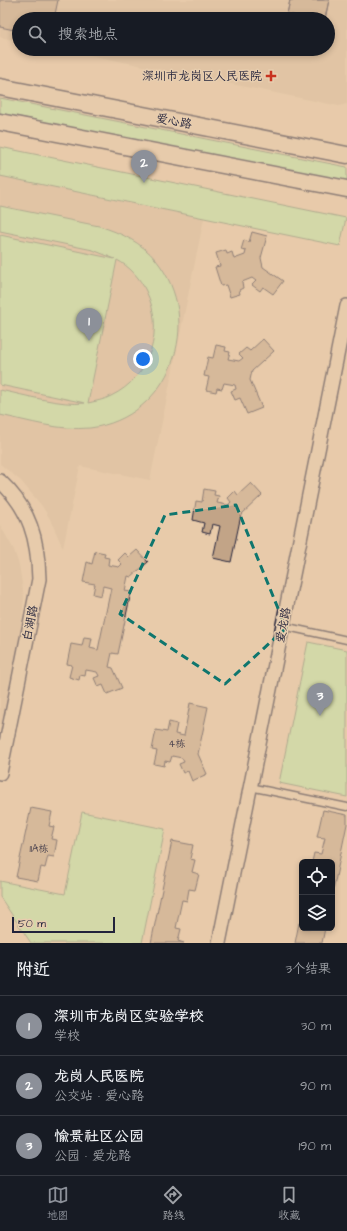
<!DOCTYPE html>
<html lang="zh">
<head>
<meta charset="utf-8">
<style>
	:root { --surface:#171b24; --page:#242831; --text:#f1f3f6; --muted:#9ea1a6; --line:#363941; --accent:#8c9099 }
	body { margin:0; font-family:"Architects Daughter","LXGW WenKai TC",sans-serif; background:var(--page); color:var(--text) }
	.controls { position:absolute; right:12px; bottom:12px; display:grid; overflow:hidden; border-radius:6px; box-shadow:0 2px 6px #0003 }
	.controls button { width:36px; height:36px; display:grid; place-items:center; padding:0; border:0; border-bottom:1px solid var(--line); background:var(--surface); color:var(--text); font:20px sans-serif }
	.scale { position:absolute; left:12px; bottom:10px; width:103px; box-sizing:border-box; padding-left:4px; border:2px solid #22223b; border-top:0; font-size:11px; line-height:14px; white-space:nowrap; color:#22223b; -webkit-text-stroke:3px #e7cdae; paint-order:stroke }
	.you { position:absolute; left:143px; top:359px; width:14px; height:14px; margin:-10px; border:3px solid #fff; border-radius:50%; background:#1a73e8; box-shadow:0 0 0 6px #1a73e833 }
	.badge { display:grid; place-items:center; width:26px; height:26px; border-radius:50%; background:var(--accent); color:#fff; font-size:13px; font-weight:700 }
	.pin { position:absolute; translate:-50% -33px; filter:drop-shadow(0 1px 2px #0008) }
	.pin::after { content:''; position:absolute; top:21px; width:14px; height:12px; background:inherit; clip-path:polygon(0 0,100% 0,50% 100%) }
	.list { margin:0; padding:0; list-style:none }
	h2 { display:flex; justify-content:space-between; align-items:center; height:52px; margin:0; padding:0 16px; font-size:17px }
	h2 small { font-size:13px; font-weight:400; color:var(--muted) }
	.list li { display:grid; grid-template-columns:26px 1fr auto; gap:12px; align-items:center; box-sizing:border-box; height:60px; padding:0 16px; border-top:1px solid var(--line) }
	.list b { display:block; font-size:15px; white-space:nowrap }
	.list p { margin:0; font-size:13px; white-space:nowrap; color:var(--muted) }
	.list em { font-size:13px; font-style:normal; color:var(--muted) }
	.icon { flex:none; width:22px; height:22px; fill:none; stroke:currentColor; stroke-width:2; stroke-linecap:round; stroke-linejoin:round }
	.map { position:relative; flex:none; width:347px; height:943px; overflow:hidden }
	.search { position:absolute; background:var(--surface); box-shadow:0 2px 6px #0003; left:12px; right:12px; top:12px; height:44px; display:flex; align-items:center; gap:10px; box-sizing:border-box; padding:0 14px; border-radius:22px; color:var(--muted); font-size:15px }
	.sheet { height:232px; background:var(--surface) }
	nav { display:flex; justify-content:space-around; align-items:center; box-sizing:border-box; height:56px; border-top:1px solid var(--line); background:var(--surface); font-size:11px; color:var(--muted) }
	nav a { display:grid; justify-items:center; gap:2px }
	nav .on { color:var(--accent) }
	.map>svg:first-child { display:block }
	.built { fill:#d9bc9e }
	.green { fill:#bae8a6; stroke:#6e8570; fill-rule:evenodd }
	.building { fill:#c2a487; stroke:#22223b }
	.lines { fill:none; stroke-linecap:round; stroke-linejoin:round }
	.service-casing { stroke:#22223b; stroke-width:9 }
	.minor-casing { stroke:#22223b; stroke-width:16 }
	.tertiary-casing { stroke:#22223b; stroke-width:19 }
	.service { stroke:#e7cdae; stroke-width:6 }
	.minor { stroke:#e7cdae; stroke-width:13 }
	.tertiary { stroke:#e7cdae; stroke-width:16 }
	.marked { fill:none; stroke:#0f766e; stroke-width:3; stroke-dasharray:8 5; stroke-linejoin:round }
	.poi-dot { fill:#c8321e; stroke:#e7cdae; stroke-width:1.5 }
	.labels { text-anchor:middle; stroke-width:3; stroke-linejoin:round; paint-order:stroke }
	.number-label { font-size:10px; fill:#4a424e }
	.poi-label { font-size:12px; fill:#22223b; stroke:#e7cdae; text-anchor:end }
	.street-label { font-size:12px; fill:#22223b; stroke:#e7cdae }
</style>
</head>
<body>
<div class="map">
<svg width="347" height="943" viewBox="0 0 347 943">
	<rect width="100%" height="100%" fill="#e8cbaa"/>
	<filter id="ink" filterUnits="userSpaceOnUse"><feTurbulence type="fractalNoise" baseFrequency=".025" numOctaves="2"/><feDisplacementMap in="SourceGraphic" scale="8" xChannelSelector="R" yChannelSelector="G"/><feConvolveMatrix kernelMatrix="1 2 1 2 8 2 1 2 1" color-interpolation-filters="sRGB"/></filter>
	<g filter="url(#ink)">
		<path class="built" d="M0,0H347V104L339,106L60,49H328V19H19V41L0,37Z
			M0,176L204,218L150,480L80,466L63,548L50,519L42,506L21,481L0,464Z
			M0,525L14,550L19,565L24,597L21,629L0,730Z"/>
		<path class="green" d="M0,98L347,167V183L0,113Z
			M0,147L346,218L340,246L0,176Z
			M0,206L99,226C121,233 141,242 156,260C206,322 170,418 90,428C60,431 29,421 0,415V390C24,395 62,406 85,403L0,385V235L115,259L93,250L0,231ZM117,260C129,266 140,278 146,291C165,329 151,377 111,396C104,400 96,401 88,403Z
			M308,642L347,650V797L279,783Z
			M82,812L165,829L142,943H31L0,897V881L65,894Z"/>
		<path class="building" d="M0,0H58L54,19H19V31L0,27Z
			M290,0H329L325,19H313L287,14Z
			M290,0H329L325,19H313L287,14Z
			M252,232L267,236L261,258L263,267L283,281L273,294L263,287L260,291L252,285L256,281L252,278L242,282L243,288L239,290L240,294L230,297L226,285L221,286L215,267L220,266L216,253L226,250L227,254L232,252L234,259L245,255L246,251L241,250L244,240L249,242Z
			M263,339L274,351L252,371L250,380L262,408L247,414L240,398L235,400L231,391L236,389L235,385L224,383L222,389L217,388L216,392L206,390L209,377L204,376L208,357L213,358L216,345L226,347L225,351L230,352L228,359L239,361L243,358L239,354L246,348L250,351Z
			M251,483L262,495L241,515L231,562L213,558L220,526L212,524L210,534L202,532L204,523L193,520L196,501L202,502L204,489L215,491L214,495L219,496L217,503L228,505L231,502L228,498L235,491L238,495Z
			M137,550L148,562L131,577L128,576L125,591L131,592L118,654L112,653L109,667L113,668L122,688L107,694L103,685L98,687L94,678L99,676L97,672L86,670L85,676L80,675L79,680L69,677L72,665L67,664L71,644L82,646L84,637L92,638L90,648L98,650L111,588L103,586L101,596L93,594L95,584L83,582L87,562L92,564L95,551L105,553L104,557L109,558L108,565L119,567L122,564L118,560L125,553L129,557Z
			M190,703L208,707L198,754L207,774L192,781L188,771L183,773L179,764L184,762L182,758L172,756L170,762L165,761L164,766L154,764L157,751L152,750L156,730L167,732L169,722L177,724L175,734L184,736Z
			M31,808L52,812L49,826L54,827L51,839L57,840L54,857L48,856L45,868L41,867L38,881L16,877Z
			M323,810L347,815V824L332,896V862H312L314,853L321,854L325,838L317,837Z
			M172,841L193,845L190,859L195,860L192,872L199,874L195,890L189,889L187,901L182,900L176,928L181,929L178,941L184,943H151Z
			M299,923L302,924V928H325L322,943H295Z"/>
		<g class="lines">
			<defs>
				<path id="service" d="M283,626L347,640
					M250,787L347,807"/>
				<path id="minor" d="M0,481C30,509 38,539 39,579L0,773
					M219,943L347,306"/>
				<path id="tertiary" d="M0,87L347,155
					M0,122L347,189"/>
			</defs>
			<use href="#service" class="service-casing"/>
			<use href="#minor" class="minor-casing"/>
			<use href="#tertiary" class="tertiary-casing"/>
			<use href="#service" class="service"/>
			<use href="#minor" class="minor"/>
			<use href="#tertiary" class="tertiary"/>
		</g>
	</g>
	<path d="M0 0H347V943H0ZM236,505L286,628L225,684L120,614L165,515Z" fill="#e8cbaa" fill-opacity=".55" fill-rule="evenodd"/>
	<path class="marked" d="M236,505L286,628L225,684L120,614L165,515Z"/>
	<path class="poi-dot" d="M269 70h4v4h4v4h-4v4h-4v-4h-4v-4h4z"/>
	<g class="labels">
		<g class="number-label">
			<text x="177" y="747">4栋</text>
			<text x="39" y="852">11A栋</text>
		</g>
		<g class="poi-label">
			<text x="262" y="80">深圳市龙岗区人民医院</text>
		</g>
		<g class="street-label">
			<text transform="translate(174 121) rotate(11)" y="4">爱心路</text>
			<text transform="translate(30 623) rotate(-79)" y="4">白湖路</text>
			<text transform="translate(283 625) rotate(-79)" y="4">爱龙路</text>
		</g>
	</g>
</svg>
<div class="controls">
<button><svg class="icon" aria-label="locate" viewBox="0 0 24 24"><circle cx="12" cy="12" r="6"/><path d="M12 2v4M12 18v4M2 12h4M18 12h4"/></svg></button>
<button><svg class="icon" aria-label="layers" viewBox="0 0 24 24"><path d="M12 4l9 5-9 5-9-5zM3 14l9 5 9-5"/></svg></button>
</div>
<div class="scale">50 m</div>
<div class="you"></div>
<div class="pin badge" style="left:89px;top:341px">1</div>
<div class="pin badge" style="left:144px;top:183px">2</div>
<div class="pin badge" style="left:320px;top:716px">3</div>
<div class="search"><svg class="icon" aria-label="search" viewBox="0 0 24 24"><circle cx="10" cy="10" r="6"/><path d="M15 15l6 6"/></svg>搜索地点</div>
</div>
<section class="sheet">
<h2>附近<small>3个结果</small></h2>
<ul class="list">
<li><span class="badge">1</span><div><b>深圳市龙岗区实验学校</b><p>学校</p></div><em>30 m</em></li>
<li><span class="badge">2</span><div><b>龙岗人民医院</b><p>公交站 · 爱心路</p></div><em>90 m</em></li>
<li><span class="badge">3</span><div><b>愉景社区公园</b><p>公园 · 爱龙路</p></div><em>190 m</em></li>
</ul>
</section>
<nav>
<a class="on"><svg class="icon" aria-label="map" viewBox="0 0 24 24"><path d="M3 6l6-2 6 2 6-2v14l-6 2-6-2-6 2zM9 4v14M15 6v14"/></svg>地图</a>
<a><svg class="icon" aria-label="directions" viewBox="0 0 24 24"><path d="M12 3l9 9-9 9-9-9zM9 14v-3h6M13 9l2 2-2 2"/></svg>路线</a>
<a><svg class="icon" aria-label="saved" viewBox="0 0 24 24"><path d="M7 4h10v16l-5-4-5 4z"/></svg>收藏</a>
</nav>
</body>
</html>
